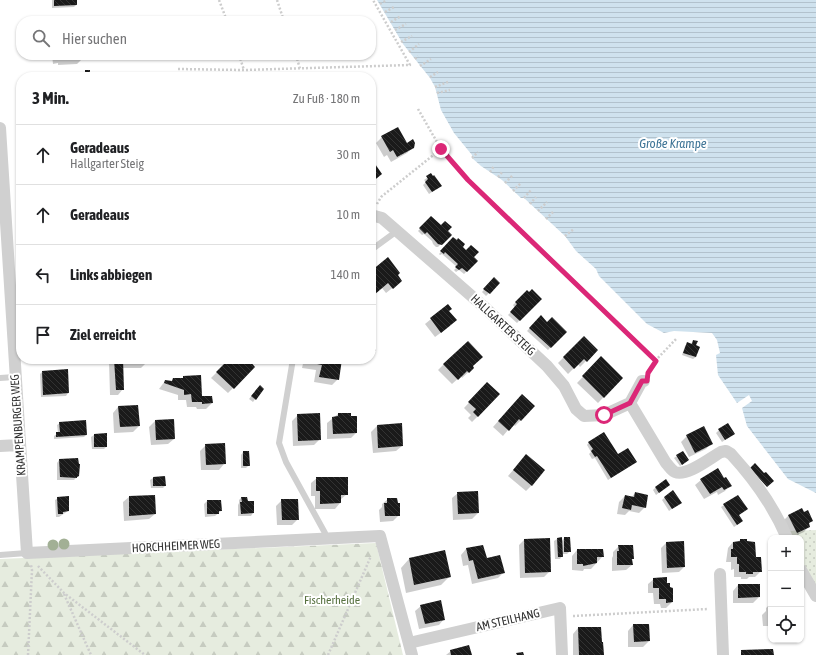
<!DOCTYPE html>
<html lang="de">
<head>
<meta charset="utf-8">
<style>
	:root { --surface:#fff; --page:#f2f2f2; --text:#202124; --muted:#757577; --line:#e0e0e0 }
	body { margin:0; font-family:"Asap Condensed",sans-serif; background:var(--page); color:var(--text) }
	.controls { position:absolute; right:12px; bottom:12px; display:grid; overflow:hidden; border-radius:8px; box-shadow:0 1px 3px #0004 }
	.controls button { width:36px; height:36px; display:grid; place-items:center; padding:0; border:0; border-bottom:1px solid var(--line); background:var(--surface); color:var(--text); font:20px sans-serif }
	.stop { position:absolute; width:12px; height:12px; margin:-9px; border:3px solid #db2777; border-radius:50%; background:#fff }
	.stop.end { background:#db2777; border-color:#fff; box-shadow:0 1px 4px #0008 }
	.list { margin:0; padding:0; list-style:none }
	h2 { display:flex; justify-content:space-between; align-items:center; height:52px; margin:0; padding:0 16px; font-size:17px }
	h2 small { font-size:13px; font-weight:400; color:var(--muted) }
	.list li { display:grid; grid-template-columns:26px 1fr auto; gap:12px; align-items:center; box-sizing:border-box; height:60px; padding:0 16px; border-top:1px solid var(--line) }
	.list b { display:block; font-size:15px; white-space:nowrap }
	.list p { margin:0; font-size:13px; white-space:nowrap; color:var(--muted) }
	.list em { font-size:13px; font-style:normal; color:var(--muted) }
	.icon { flex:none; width:22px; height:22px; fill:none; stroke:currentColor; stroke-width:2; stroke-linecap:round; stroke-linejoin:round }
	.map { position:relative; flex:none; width:816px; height:655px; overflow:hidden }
	.search { position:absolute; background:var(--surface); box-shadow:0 1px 3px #0004; left:16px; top:16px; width:360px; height:44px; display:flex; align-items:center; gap:10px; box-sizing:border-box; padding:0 14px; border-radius:16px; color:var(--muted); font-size:15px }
	.panel { position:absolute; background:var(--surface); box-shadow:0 1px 3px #0004; left:16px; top:72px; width:360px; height:292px; border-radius:16px }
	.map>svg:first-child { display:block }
	.forest { fill:url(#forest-firs) }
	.garden { fill:url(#garden-dots) }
	.water { fill:url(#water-rules) }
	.shadow { fill:#0003 }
	.building { fill:url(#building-back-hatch) }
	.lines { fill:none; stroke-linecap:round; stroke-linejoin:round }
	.path { stroke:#cdcdcd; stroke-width:2.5; stroke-dasharray:2 2; stroke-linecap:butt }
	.lane { stroke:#d0d0d0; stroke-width:6 }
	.street { stroke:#d0d0d0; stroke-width:12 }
	.tree { fill:#a2b095 }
	.route { stroke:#db2777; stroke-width:5 }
	.labels { text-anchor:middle; stroke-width:4; stroke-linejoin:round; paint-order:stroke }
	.street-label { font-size:12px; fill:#333; stroke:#fff }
	.park-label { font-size:12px; fill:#56703f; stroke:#fff }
	.water-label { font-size:13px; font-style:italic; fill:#3f7597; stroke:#fff }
</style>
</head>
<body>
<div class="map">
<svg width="816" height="655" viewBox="0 0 816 655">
	<defs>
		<pattern id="forest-firs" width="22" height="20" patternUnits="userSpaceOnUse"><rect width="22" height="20" fill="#e6ecdf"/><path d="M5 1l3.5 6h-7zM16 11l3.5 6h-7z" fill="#c6cbc0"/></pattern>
		<pattern id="garden-dots" width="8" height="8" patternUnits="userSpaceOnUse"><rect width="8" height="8" fill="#e6ecdf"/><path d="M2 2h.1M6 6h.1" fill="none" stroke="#c6cbc0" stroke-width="1.8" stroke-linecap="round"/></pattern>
		<pattern id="water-rules" width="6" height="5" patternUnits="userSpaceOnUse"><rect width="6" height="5" fill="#cfe2ee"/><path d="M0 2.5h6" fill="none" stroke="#b2c2cd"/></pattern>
		<pattern id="building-back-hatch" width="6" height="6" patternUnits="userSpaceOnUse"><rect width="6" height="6" fill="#1a1a1a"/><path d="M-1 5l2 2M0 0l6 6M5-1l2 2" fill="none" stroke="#333"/></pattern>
	</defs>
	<rect width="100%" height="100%" fill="#fff"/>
	<path class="forest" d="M376,543L403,655H0V559Z"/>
	<path class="garden" d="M816,530V587L801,559V538H792L789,531Z"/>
	<path class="water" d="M377,0H816V493L788,479L747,426L742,408L752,401L749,395L737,403L718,375L716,355L720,353L717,340L712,333L674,331L664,333L647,324L599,276L596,269L576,251L565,236L524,198H521L502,180L481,166L472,158V155L454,133L441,110L435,87L430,78L403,44Z"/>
	<path class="shadow" d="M52,0H76V5L74,7L52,8Z
		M52,55H82L83,58L77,64L58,65V63L53,64Z
		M382,137L406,144L413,147L407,153L391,162L387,155L384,157L376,143Z
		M431,175L438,188L429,194L423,185L426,182L424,180Z
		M431,217L450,235L438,247H436L433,244L432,241L424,234L422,235L418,231Z
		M453,239L477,261L464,274L459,270L456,272L454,270L457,267L442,254L440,255L439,254Z
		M371,272L396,275L395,286L386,293L382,288L371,297Z
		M494,279L499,283L486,296L482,292Z
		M527,291L540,299L517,323L508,315L515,308L513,305Z
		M448,305L450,326L435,337L425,324Z
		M541,316L547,323L565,332L548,350L527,331Z
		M584,337L597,350L580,367L578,364L568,374L558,363Z
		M693,341L696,357L693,359L682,355L685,346L687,344L690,345Z
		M601,358L622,378L598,403L577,383Z
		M112,359H147V362L141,368H122L123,389L118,395H110L109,362Z
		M230,359H248L247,360L254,367L228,393L211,378Z
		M304,359H341L338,379L332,385L314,382L316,370L302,368Z
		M356,359H365L361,364Z
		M444,364L472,367L473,368L462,378L461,376L452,384L438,370Z
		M42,372L68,393L66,396L41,397L40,374Z
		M184,377L201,397L212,403L206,409H197L196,407H187L186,400H178V395L159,389L165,381L171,382L174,379H182Z
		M257,389H263L253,402L249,399Z
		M482,389L478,416L472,422L468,418L471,415L464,408Z
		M516,401L521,420L515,426L513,424L503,436L493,427Z
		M137,406L139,426L133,432L114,433L113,413L118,407Z
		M338,414L356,433L351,438L327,439V423Z
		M298,415L320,439L314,445L293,446L292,421Z
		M173,420L174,439L168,444L151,445L149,427L155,421Z
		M60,423L86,435L84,437L54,439V436L58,433L57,425Z
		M377,426L402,446L396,451L373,453L371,432Z
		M719,430L734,434L722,442L716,433Z
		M94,435L106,447L104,449H92L91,437Z
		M687,436L711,443L706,449L689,457L681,442Z
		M589,442L618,455L636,462L608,480L595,458L592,459L589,454L591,452L587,445Z
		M206,445L224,464L219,470H201L200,451Z
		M243,452L249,465L246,468H241V455Z
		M677,456L688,460L680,466L674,458Z
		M59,460L78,476L74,480H57V463Z
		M521,461L532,485L526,491L508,476Z
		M164,477L165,486L163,488H151L150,480L153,478Z
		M317,478L347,494L340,500V503L335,509H315V496H311V483Z
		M724,479L730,485L725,491L718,495L717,492L704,499L695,485L701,480Z
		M669,485L656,495L653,490L655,488Z
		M458,493L478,513L472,519L453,520L452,498Z
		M635,493L645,507L639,513L629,511L625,515L617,514L619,502L625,496L631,498Z
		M129,497L155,514L149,519L124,521L123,502Z
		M665,497L680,503L669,511L662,500Z
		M58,498L68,511L59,517H56L55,500Z
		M241,498L253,513L251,516H238V505L239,503V500Z
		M388,499L399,515L393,521L380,522L379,510L382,507V504Z
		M282,500L298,519L292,525H277L276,506Z
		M207,501L221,511L215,516L205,517L204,504Z
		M724,505L738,515L740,523L734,527L721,507Z
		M789,515L812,520L808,524L809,526L804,532L791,538L783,521Z
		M561,538L562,541L564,538L570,551L567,554H562V556L560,559H555L554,541L557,539Z
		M524,540L550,571L544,577L520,578L519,545Z
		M740,540L755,558L761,571L755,577H749L747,579H741V577H734V569L731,570V562H726L728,548L733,542H738Z
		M666,543L684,567L679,572L662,573L661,548Z
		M483,546L486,559L504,572L498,578L472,584L468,565L463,566L461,555L466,549Z
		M619,546L633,558L631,560L632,565L626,570L612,571V558L613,556V552Z
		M577,550L603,556L591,569H584L583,571L572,570V556Z
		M409,559L450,576L441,585L406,593L401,568Z
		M654,579L666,584L672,602L666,608H661L660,604H654L653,593H648V584Z
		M738,585L759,597L753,603H733V591Z
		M771,603V626H763L762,615L766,611V608Z
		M421,606L444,619L439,625L419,629L415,611Z
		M633,625L649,641L643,647H628V631Z
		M578,628L602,655H573V634Z
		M451,651L470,655H446Z"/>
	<path class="building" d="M54,0H77V5L54,6Z
		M58,55H83L84,59L64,60V58H58Z
		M85,70H90V74L99,73L100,77H81V74H85Z
		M398,127L407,143L413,139L415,143L414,148L397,157L393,150L390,152L381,136Z
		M371,158L382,174L371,183Z
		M431,173L433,176L434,175L442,186L432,192L425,182L428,179L426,176Z
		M431,216L441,225L445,221L452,227L448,231L452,235L442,245L438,244L427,232L425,234L419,228Z
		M453,237L457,240L458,238L465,244L463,247L466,250L471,245L479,252L474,257L478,261L467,272L462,268L459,270L455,267L458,264L445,252L444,254L440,251Z
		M388,257L400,273L398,275L402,281L393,289L388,283L374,295L371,292V271Z
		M494,277L500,283L490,294L483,289Z
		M532,289L542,299L520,321L510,312L517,304L515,302L527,290L529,292Z
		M448,304L452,309L449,311L457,320L441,333L430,318Z
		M541,315L547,322L552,317L567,332L551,348L529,328Z
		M584,336L598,350L587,362L584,359L574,369L563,357Z
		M693,340L698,341L696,345L700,347L696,357L683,353L687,342L692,344Z
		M468,341L483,357L473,366L474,368L469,373L467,371L458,380L443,364Z
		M371,345L376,350L371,355Z
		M601,356L623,378L604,398L582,376Z
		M114,359H123L124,390H116Z
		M128,359H148V362L128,363Z
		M229,359H250L249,360L255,367L234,389L216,372Z
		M308,359H342L339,380L319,377L322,365L307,362Z
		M68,369L69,393L43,395L42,371Z
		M201,375L202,396H212L213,403L202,404V402H192L191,394L184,395V390L164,383L165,380L172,381L173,378H183V376Z
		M487,382L500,394L478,417L473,412L476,409L468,402Z
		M260,385L264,389L256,400L251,396Z
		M522,394L535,406L521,421L519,419L509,431L498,421Z
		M138,405L140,426L120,427L118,406Z
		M320,413L321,440L298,441L297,414Z
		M338,413H351V416H357V433L333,434L332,417L338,416Z
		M174,419L175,439L156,440L155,420Z
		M86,420L87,435L56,437V432H60L59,422Z
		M402,423L403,446L378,448L377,425Z
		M728,423L735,434L725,440L718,429Z
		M704,426L713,444L695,453L686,435Z
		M604,432L618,454L628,448L637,462L611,478L597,456L595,457L591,451L593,449L588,442Z
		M107,433V447H94V434Z
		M225,443L226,464L206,465L205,444Z
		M243,451H249L250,466H243Z
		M683,451L689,460L682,465L676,455Z
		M526,454L545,470L532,486L513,470Z
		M78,458L79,464H80L79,476L77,477V478L60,477L59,459Z
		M755,463L764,473L766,472L774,481L767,487L750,468Z
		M718,468L724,478L726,477L732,486L724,490L722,487L710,494L700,479Z
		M165,476L166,486H153V477Z
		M316,477H348V495H341V503L320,504V491H316Z
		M666,479L670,485L659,493L655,487Z
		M673,490L682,503L672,509L664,497Z
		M478,491L479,513L458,514L457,492Z
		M635,492L648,495L646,508L632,505L631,510L622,508L625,495L634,497Z
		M155,495L156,514L129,516V496Z
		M738,495L748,509L739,515L743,521L737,525L723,504Z
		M69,496V511L63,512V514H58L57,497Z
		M241,497H247L248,501H254V513L241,514L240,502H242Z
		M387,498H397L398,503H400V516H385L384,503H387Z
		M281,499H298L299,520H282Z
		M207,500H221L222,511H219V514H207Z
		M802,508L804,512L808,510L813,521L809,523L810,527L797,533L788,515Z
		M562,537L563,557H558L557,538Z
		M564,537H570L571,552H564Z
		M550,538L551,572L525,573L524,539Z
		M740,539H747V541L755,542L756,557H761L762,572H753V574H746V572H739V564H737V557H731V549H733V542L740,541Z
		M684,541L685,567L667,568L666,542Z
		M483,545L487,558L500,555L505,573L478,579L473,560L469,561L466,548Z
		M618,545H633L634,559H632L633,565H617V551H619Z
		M577,549H603L604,557H597V563L583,566V564H577Z
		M445,550L451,577L414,585L409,558Z
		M667,577V583H670V587L673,588V602L666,603V599H659V588H653V578Z
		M738,584H760V597L738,598Z
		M441,600L445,620L425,624L420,605Z
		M768,608H771V621H768Z
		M633,624H649L650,641L634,642Z
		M578,627H601L602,642H603L604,655H579Z
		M469,645L472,655H451L450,650Z
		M773,649L774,655H741V650Z
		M523,652L524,655H517L516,653Z"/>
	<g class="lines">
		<path class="path" d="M219,0L227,21
			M277,0L284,21
			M380,4L387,0
			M385,12L394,7
			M391,22L401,16
			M395,30L406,24
			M401,42L412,36
			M409,52L419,44
			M239,55L244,70
			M296,55L300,69
			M415,59L418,56
			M420,66L431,59
			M178,69L244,70L410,65L373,0
			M430,77L438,72
			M435,87L448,82
			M437,93L450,90
			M418,109L441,149L467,180L655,361
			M472,158L478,152
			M490,172L494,166
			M498,177L503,171
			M505,183L513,175
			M513,191L521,183
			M524,198L531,190
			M377,204L381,197L441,149
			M530,204L536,197
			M538,211L547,202
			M546,219L553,212
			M565,236L574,229
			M649,371L655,361L677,338
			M38,566L64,593L145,655
			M64,594L91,655
			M573,616L708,609
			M28,655L32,570L31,565
			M328,655L371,556"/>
		<path class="lane" d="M371,250L397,231
			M293,359L279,443L286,462L325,533V539
			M0,378L15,377
			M0,555L27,553"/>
		<path class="street" d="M0,128L27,553L380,536L412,655
			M371,215L382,218L397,231L483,306L547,366L564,386L576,409L584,416L604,415L630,403L642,381H644
			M630,403L666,463C669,466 671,470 675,472C687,477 710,458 721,452L726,451L731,454C754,479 774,507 787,538
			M0,446L19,445
			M801,570L816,596
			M720,574L723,655
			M409,643L560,608L562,655"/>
	</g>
	<g class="tree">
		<circle cx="64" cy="544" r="5.5"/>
		<circle cx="53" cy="545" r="5.5"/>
	</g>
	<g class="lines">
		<path class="route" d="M441,149L468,180L656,361L648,373L647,381H642L630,403L604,415"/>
	</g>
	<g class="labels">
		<g class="street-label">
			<text transform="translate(503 325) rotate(43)" y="4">HALLGARTER STEIG</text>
			<text transform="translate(18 425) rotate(-94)" y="4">KRAMPENBURGER WEG</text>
			<text transform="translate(176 546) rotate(-3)" y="4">HORCHHEIMER WEG</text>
			<text transform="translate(508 620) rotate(-13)" y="4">AM STEILHANG</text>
		</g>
		<g class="park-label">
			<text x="332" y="604">Fischerheide</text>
		</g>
		<g class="water-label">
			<text x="673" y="148">Große Krampe</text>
		</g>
	</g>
</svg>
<div class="controls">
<button>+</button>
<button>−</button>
<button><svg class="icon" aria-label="locate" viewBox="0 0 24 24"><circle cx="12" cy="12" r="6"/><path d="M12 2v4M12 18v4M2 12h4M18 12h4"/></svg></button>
</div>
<div class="stop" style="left:604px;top:415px"></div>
<div class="stop end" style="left:441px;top:149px"></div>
<div class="search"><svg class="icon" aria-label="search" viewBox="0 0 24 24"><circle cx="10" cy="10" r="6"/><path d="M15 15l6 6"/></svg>Hier suchen</div>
<section class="panel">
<h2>3 Min.<small>Zu Fuß · 180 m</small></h2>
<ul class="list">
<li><svg class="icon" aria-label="ahead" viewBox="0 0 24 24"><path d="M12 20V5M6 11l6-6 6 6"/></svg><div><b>Geradeaus</b><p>Hallgarter Steig</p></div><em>30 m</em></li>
<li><svg class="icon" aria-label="ahead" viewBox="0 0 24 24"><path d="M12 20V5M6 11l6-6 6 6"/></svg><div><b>Geradeaus</b></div><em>10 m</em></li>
<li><svg class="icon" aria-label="left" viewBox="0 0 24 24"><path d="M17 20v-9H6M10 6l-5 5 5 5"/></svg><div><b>Links abbiegen</b></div><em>140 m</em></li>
<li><svg class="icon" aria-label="arrive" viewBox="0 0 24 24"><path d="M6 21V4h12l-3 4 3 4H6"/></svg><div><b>Ziel erreicht</b></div></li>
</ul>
</section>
</div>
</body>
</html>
